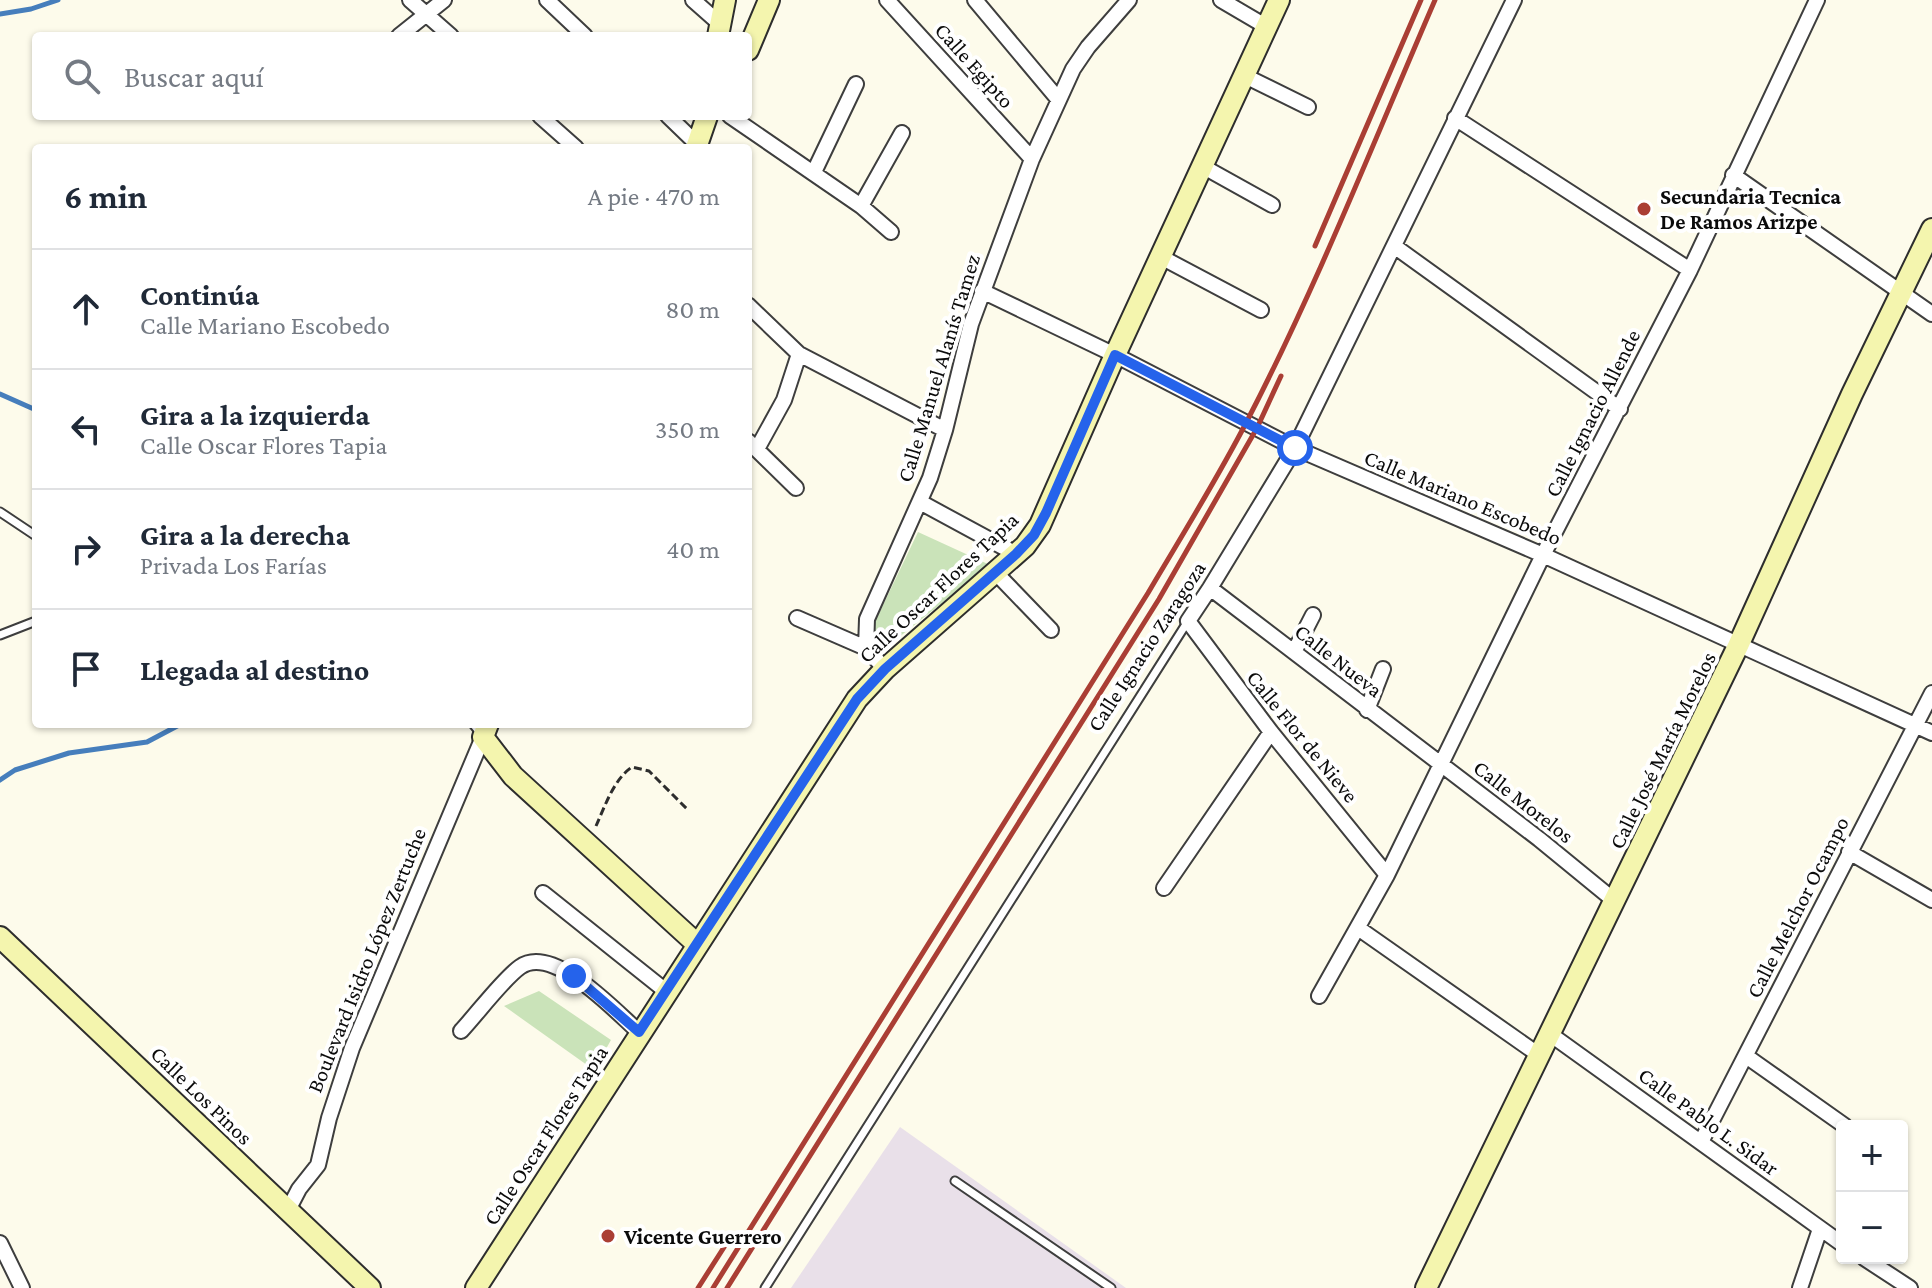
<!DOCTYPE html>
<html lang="es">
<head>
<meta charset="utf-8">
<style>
	:root { --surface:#fff; --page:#f2f2f3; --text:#1f2937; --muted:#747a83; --line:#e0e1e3 }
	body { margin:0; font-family:"Crimson Pro",serif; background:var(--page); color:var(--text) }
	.controls { position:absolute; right:24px; bottom:24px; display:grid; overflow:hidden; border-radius:8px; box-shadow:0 2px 6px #0004 }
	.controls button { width:72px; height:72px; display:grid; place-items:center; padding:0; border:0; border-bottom:2px solid var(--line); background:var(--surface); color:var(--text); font:40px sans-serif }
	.stop { position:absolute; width:24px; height:24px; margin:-18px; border:6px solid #2563eb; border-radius:50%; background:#fff }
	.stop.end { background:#2563eb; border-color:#fff; box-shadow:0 2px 8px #0008 }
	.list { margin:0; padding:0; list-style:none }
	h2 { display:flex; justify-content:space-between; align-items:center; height:104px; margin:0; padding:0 32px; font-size:34px }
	h2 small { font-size:26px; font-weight:400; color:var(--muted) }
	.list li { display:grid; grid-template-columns:52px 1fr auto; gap:24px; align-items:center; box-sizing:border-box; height:120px; padding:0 32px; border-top:2px solid var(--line) }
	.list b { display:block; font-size:30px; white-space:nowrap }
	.list p { margin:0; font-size:26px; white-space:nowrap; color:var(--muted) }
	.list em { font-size:26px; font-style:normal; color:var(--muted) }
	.icon { flex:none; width:44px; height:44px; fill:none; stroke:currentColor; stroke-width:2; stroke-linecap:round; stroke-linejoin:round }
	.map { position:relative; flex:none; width:1932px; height:1288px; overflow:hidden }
	.search { position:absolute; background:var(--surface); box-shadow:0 2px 6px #0004; left:32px; top:32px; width:720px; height:88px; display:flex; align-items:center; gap:20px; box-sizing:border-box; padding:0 28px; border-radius:8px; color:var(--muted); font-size:30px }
	.panel { position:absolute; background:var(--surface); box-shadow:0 2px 6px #0004; left:32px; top:144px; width:720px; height:584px; border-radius:8px }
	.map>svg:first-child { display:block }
	.industrial { fill:#e9e0e9 }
	.green { fill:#cae3b9 }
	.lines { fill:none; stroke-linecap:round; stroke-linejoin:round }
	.stream { stroke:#467ebc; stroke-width:5 }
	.lane-casing { stroke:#3e3e3e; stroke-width:11 }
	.street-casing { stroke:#3e3e3e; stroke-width:18 }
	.secondary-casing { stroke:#2d2d2d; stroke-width:24 }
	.path { stroke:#2d2d2d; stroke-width:3; stroke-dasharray:8 4; stroke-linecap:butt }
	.lane { stroke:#fff; stroke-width:7 }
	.street { stroke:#fff; stroke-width:14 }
	.secondary { stroke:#f4f5ae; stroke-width:20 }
	.rail { stroke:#aa3e34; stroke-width:5 }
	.route { stroke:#2563eb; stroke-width:10 }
	.poi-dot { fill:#aa3e34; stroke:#fff; stroke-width:3 }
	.labels { text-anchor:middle; stroke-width:8; stroke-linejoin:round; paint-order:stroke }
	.street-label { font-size:22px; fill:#0b0b0b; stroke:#fff }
	.poi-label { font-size:22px; font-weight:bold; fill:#0b0b0b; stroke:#fff; text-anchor:start }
</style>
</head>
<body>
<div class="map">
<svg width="1932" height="1288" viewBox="0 0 1932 1288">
	<rect width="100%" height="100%" fill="#fdfbeb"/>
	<path class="industrial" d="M900,1127L1126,1288H791Z"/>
	<path class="green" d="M918,532L990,565L879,653L873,626Z
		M539,991L611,1040L594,1070L504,1006Z"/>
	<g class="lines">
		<path class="stream" d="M0,14L31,9L58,0
			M0,394L36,410
			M0,780L15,770L69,753L147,742L181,724"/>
		<defs>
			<path id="lane" d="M0,512L36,536
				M0,635L36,621
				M473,724L482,735
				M955,1181L1111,1288
				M765,1288L1188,621"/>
			<path id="street" d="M410,0L451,36
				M547,0L585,36
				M693,0L719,23
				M887,0L1032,159
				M975,0L1058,99
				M1221,0L1267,27
				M399,36L444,0
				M1245,76L1308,107
				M540,116L576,148
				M668,116L697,144
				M730,116L861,206L891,232
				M1455,118L1690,270
				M1202,166L1272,205
				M814,172L856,84
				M1733,175L1932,314
				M861,206L902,133
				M1394,246L1620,409
				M1161,257L1261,310
				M982,291L1115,355L1295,448L1543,555L1932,733
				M748,305L799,354L945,430
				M748,441L796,488
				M757,449L784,400L799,354
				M920,502L1016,554
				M995,572L1051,630
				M1210,588L1539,839L1616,902
				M797,618L866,648
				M1294,652L1313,615
				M885,669L866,648L867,619L930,478L945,430L971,324L1032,159L1073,69L1088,47L1129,0
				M1367,710L1383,669
				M1849,852L1932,900
				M1387,875L1271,732L1188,621L1210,588L1295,448L1514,0
				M1164,888L1271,732
				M543,893L667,992
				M1358,928L1539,1055
				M1319,996L1387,875L1543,555L1690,270L1817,0
				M461,1031C477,1014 503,979 520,967C553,943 616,1012 639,1032
				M1550,1034L1842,1244
				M1746,1056L1845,1126
				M1701,1142L1932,693
				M287,1212L299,1189L318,1165L329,1118L352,1048L483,737
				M0,1243L22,1288
				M1864,1258L1910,1288
				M1800,1288L1820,1229"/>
			<path id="secondary" d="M718,36L725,0
				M748,50L769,0
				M696,148L707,116
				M488,724L483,737L513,776L698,945
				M0,937L370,1288
				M476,1288L857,699L885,669L1025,546L1040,525L1115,355L1279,0
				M1426,1288L1738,646L1852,394L1932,229"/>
		</defs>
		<use href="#lane" class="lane-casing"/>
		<use href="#street" class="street-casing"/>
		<use href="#secondary" class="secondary-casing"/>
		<path class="path" d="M596,826C605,806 614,779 632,767L649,771L687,809"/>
		<use href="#lane" class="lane"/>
		<use href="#street" class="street"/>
		<use href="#secondary" class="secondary"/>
		<path class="rail" d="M1315,246L1421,0
			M698,1288L728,1241
			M713,1288L1148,593C1181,537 1216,481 1246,423C1317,286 1374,141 1435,0
			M727,1288L1159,599L1257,428L1281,376"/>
	</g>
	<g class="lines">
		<path class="route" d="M574,976L639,1032L857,699L885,669L1016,554L1034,535L1046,513L1115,355L1295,448"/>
	</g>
	<g class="poi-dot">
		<circle cx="1644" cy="209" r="8"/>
		<circle cx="608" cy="1236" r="8"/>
	</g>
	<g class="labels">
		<g class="street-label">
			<text transform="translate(975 65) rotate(48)" y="8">Calle Egipto</text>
			<text transform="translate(938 368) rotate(-73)" y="8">Calle Manuel Alanís Tamez</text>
			<text transform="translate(1592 413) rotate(-63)" y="8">Calle Ignacio Allende</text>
			<text transform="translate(1463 497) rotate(23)" y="8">Calle Mariano Escobedo</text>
			<text transform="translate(938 587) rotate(-43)" y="8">Calle Oscar Flores Tapia</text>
			<text transform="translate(1146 646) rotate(-57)" y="8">Calle Ignacio Zaragoza</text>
			<text transform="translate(1339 660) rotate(38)" y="8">Calle Nueva</text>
			<text transform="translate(1303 736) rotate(51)" y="8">Calle Flor de Nieve</text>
			<text transform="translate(1662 750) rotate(-64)" y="8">Calle José María Morelos</text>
			<text transform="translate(1524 801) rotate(38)" y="8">Calle Morelos</text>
			<text transform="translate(1797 907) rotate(-63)" y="8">Calle Melchor Ocampo</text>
			<text transform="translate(366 960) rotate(-68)" y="8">Boulevard Isidro López Zertuche</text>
			<text transform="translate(202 1095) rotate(44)" y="8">Calle Los Pinos</text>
			<text transform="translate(1709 1121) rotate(36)" y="8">Calle Pablo L. Sidar</text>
			<text transform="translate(545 1135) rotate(-57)" y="8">Calle Oscar Flores Tapia</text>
		</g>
		<g class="poi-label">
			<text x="1660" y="204">Secundaria Tecnica<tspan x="1660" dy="25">De Ramos Arizpe</tspan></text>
			<text x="624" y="1244">Vicente Guerrero</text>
		</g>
	</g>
</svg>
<div class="controls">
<button>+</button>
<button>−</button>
</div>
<div class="stop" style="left:1295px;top:448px"></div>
<div class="stop end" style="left:574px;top:976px"></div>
<div class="search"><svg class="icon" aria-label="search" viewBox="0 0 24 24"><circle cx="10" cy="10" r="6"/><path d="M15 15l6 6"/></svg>Buscar aquí</div>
<section class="panel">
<h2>6 min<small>A pie · 470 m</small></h2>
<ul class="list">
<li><svg class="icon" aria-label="ahead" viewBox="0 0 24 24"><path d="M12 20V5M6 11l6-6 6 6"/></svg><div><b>Continúa</b><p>Calle Mariano Escobedo</p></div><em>80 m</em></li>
<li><svg class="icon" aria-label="left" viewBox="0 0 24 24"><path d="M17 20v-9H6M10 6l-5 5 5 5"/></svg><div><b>Gira a la izquierda</b><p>Calle Oscar Flores Tapia</p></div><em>350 m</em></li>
<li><svg class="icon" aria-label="right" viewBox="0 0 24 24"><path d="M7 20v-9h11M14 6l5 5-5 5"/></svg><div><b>Gira a la derecha</b><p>Privada Los Farías</p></div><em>40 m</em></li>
<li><svg class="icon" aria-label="arrive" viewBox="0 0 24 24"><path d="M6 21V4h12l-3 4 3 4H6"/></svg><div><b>Llegada al destino</b></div></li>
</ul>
</section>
</div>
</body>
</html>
